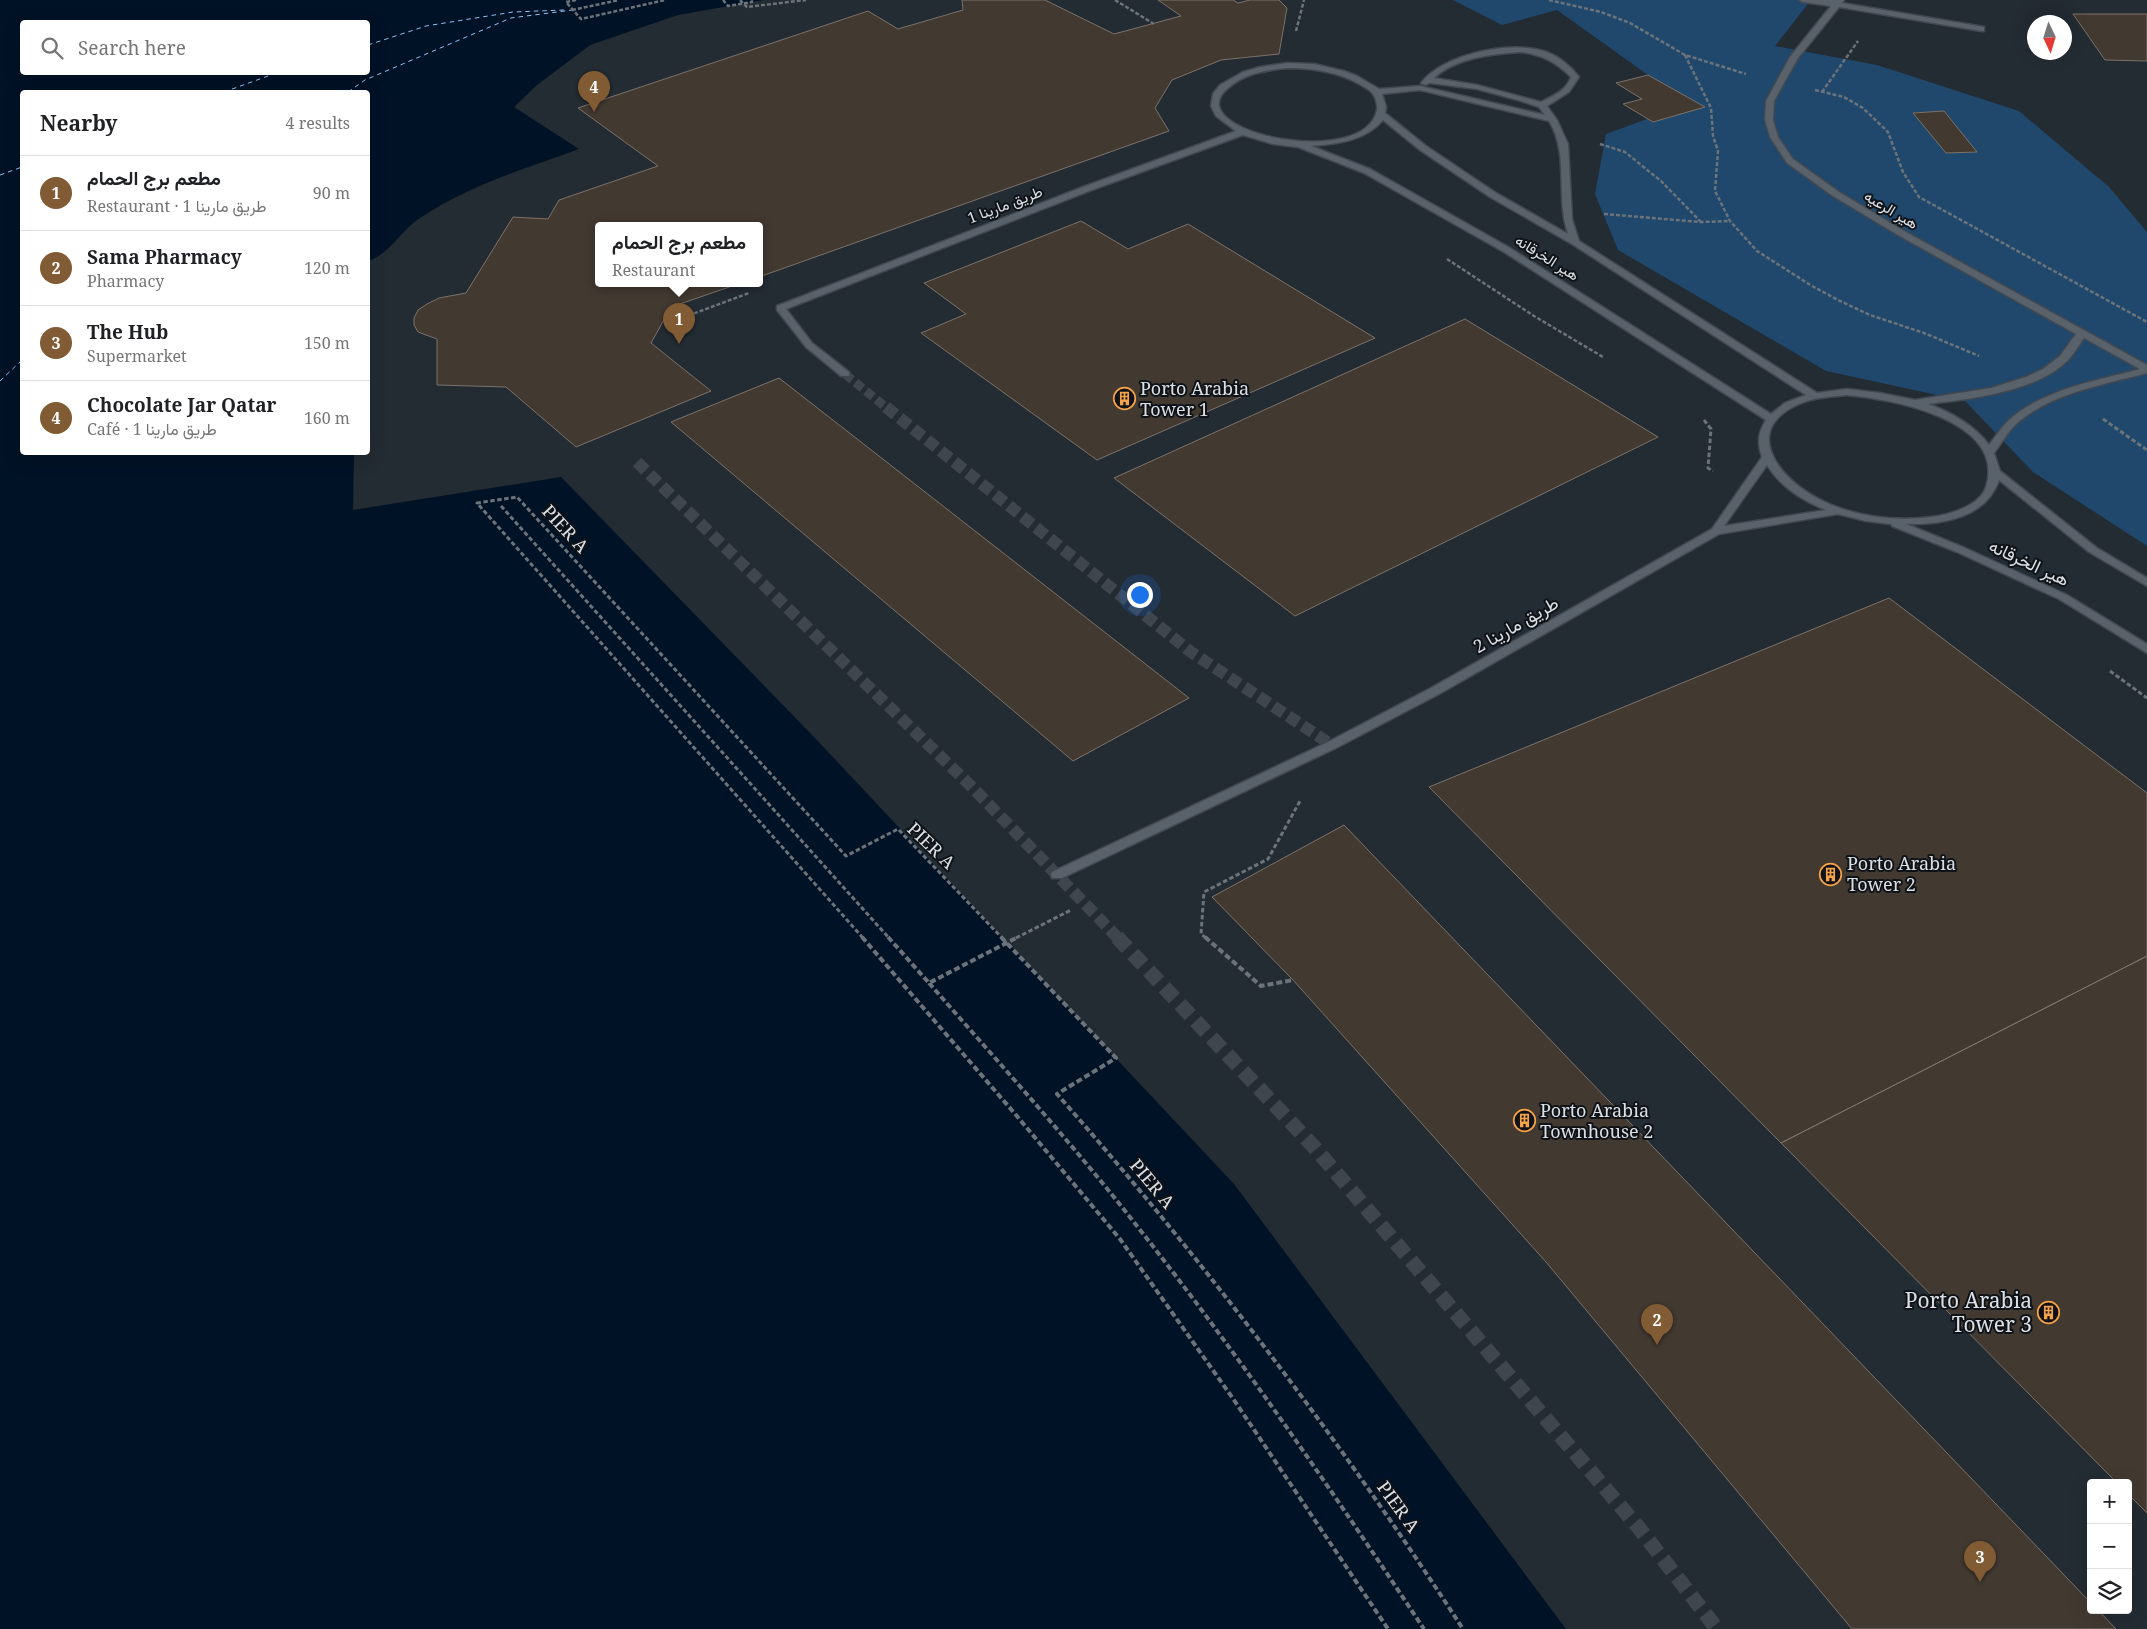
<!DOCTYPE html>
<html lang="en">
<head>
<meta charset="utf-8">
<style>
	:root { --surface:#fff; --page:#f6f6f6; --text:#202124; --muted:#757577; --line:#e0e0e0; --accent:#805b34 }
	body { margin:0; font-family:"Noto Serif",Vazirmatn,serif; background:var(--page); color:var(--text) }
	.controls { position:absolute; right:15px; bottom:15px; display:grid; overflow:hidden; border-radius:5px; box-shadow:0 5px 20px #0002 }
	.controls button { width:45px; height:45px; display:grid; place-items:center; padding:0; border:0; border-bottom:1px solid var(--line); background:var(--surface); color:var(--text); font:25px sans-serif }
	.compass { position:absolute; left:2027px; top:15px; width:45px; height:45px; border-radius:50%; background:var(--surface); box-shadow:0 5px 20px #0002; rotate:176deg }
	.you { position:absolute; left:1139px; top:594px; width:18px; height:18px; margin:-12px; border:4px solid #fff; border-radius:50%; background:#1a73e8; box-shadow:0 0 0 8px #1a73e833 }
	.badge { display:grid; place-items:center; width:32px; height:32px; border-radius:50%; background:var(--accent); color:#fff; font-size:16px; font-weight:700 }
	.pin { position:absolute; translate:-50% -41px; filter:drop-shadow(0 1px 2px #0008) }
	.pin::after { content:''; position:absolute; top:26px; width:18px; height:15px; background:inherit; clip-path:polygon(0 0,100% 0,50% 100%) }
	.popup { position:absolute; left:595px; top:222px; width:168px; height:65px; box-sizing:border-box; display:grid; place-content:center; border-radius:5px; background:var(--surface); filter:drop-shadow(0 1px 4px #0005); font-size:16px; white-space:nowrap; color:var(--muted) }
	.popup b { font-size:19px; color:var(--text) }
	.popup::after { content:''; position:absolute; left:50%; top:100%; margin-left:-10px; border:10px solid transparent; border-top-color:var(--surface) }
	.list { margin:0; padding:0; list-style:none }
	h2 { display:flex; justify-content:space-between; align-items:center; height:65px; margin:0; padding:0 20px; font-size:21px }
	h2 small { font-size:16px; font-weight:400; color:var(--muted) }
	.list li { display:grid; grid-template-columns:32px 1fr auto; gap:15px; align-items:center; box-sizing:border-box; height:75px; padding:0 20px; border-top:1px solid var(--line) }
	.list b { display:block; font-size:19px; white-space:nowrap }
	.list p { margin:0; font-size:16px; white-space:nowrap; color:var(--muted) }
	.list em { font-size:16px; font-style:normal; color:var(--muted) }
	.icon { flex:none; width:28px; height:28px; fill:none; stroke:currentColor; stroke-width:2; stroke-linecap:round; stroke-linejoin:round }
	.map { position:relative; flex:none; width:2147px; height:1629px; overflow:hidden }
	.search { position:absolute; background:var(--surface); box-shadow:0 5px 20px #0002; left:20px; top:20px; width:350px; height:55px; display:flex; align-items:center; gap:12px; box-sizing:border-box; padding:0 18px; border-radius:5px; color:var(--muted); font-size:19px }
	.panel { position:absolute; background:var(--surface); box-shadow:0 5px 20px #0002; left:20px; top:90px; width:350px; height:365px; border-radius:5px }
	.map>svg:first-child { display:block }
	.green { fill:#20486c }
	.water { fill:#001226; fill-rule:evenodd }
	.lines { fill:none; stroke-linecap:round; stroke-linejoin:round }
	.ferry { stroke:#8fc3f7; stroke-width:1; stroke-dasharray:4.5 4; stroke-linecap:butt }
	.building { fill:#423931; stroke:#7c7269 }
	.minor-tunnel-far2 { stroke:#3f464e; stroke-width:9; stroke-dasharray:9 4.5; stroke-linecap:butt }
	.minor-tunnel-far1 { stroke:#3f464e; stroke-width:12; stroke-dasharray:12 5.5; stroke-linecap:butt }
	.minor-tunnel { stroke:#3f464e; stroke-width:15; stroke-dasharray:15 8; stroke-linecap:butt }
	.minor-casing { stroke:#424850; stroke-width:3 }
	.path-far2 { stroke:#6c737a; stroke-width:2.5; stroke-dasharray:4 2; stroke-linecap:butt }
	.path-far1 { stroke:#6c737a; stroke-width:3; stroke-dasharray:4.5 2.5; stroke-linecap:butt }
	.path { stroke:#6c737a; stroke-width:4; stroke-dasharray:6 3; stroke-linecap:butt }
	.minor { fill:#59626b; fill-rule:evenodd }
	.labels { text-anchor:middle; stroke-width:4; stroke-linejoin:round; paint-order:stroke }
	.far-street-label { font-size:15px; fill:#dbe0e6; stroke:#0f1317 }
	.poi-label { font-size:18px; fill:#dbe0e6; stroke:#0f1317; text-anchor:start }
	.street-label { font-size:18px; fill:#dbe0e6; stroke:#0f1317 }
	.near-poi-label { font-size:21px; fill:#dbe0e6; stroke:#0f1317; text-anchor:end }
</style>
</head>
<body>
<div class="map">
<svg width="2147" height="1629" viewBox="0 0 2147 1629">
	<rect width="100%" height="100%" fill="#232b33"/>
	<path class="green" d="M1453,0H1811L1775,46L1877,65L2019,111L2109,187L2147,232V546L2033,472L1965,401L1826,371L1618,250L1595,194L1606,134L1693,102L1648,75L1557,10L1502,25Z"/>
	<path class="water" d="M0,0H763L678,15L590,45L537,85L514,107L579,149C524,169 469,185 420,218C401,230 390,254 368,261V92H22V452L354,453L353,510L561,477L814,737L1234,1184L1566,1629H0ZM22,22H368V72H22Z"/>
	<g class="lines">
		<path class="ferry" d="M368,45L426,26L513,12L564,10
			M224,92L279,72
			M348,92L365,80L511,18L572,10
			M0,175L22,167
			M0,381L22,360"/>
	</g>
	<path class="building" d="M962,0H1045L1114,34L1181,16L1158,0H1233L1238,3L1250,0H1279L1287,8L1279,54L1221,60L1172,80L1155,108L1169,131L759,277V225H599V283H741L671,307L651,343L711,391L576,447L506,387L437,385V339L418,332L414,325V318L418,310L427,304L439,298L466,293L513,217L548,219L559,200L658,166L578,108L868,11L898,29L963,10Z
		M2073,14H2147V61L2105,60Z
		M1648,75L1705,107L1653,122L1623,104L1642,99L1616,83Z
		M1944,111L1977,152L1946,153L1913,113Z
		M1081,221L1128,249L1188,224L1375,338L1097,460L921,333L966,314L924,283Z
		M1465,319L1658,437L1295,616L1114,478Z
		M779,378L1189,698L1073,761L671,422Z
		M1889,598L2147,793V956L1781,1143L1429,787Z
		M1344,825L2091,1603V1610H2098L2116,1629H1852L1546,1262L1293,980L1212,897Z
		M2147,956V1513L2128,1494V1483H2117L1781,1143Z"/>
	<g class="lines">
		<path class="minor-tunnel-far2" d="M845,374L887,408"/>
		<path class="minor-tunnel-far1" d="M886,407L1191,652L1332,745
			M637,462L972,787L1118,938"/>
		<path class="minor-tunnel" d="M1117,937L1315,1148L1639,1528L1717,1629"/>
		<defs>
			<path id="minor" d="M1799,0H1844L1842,3L1984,27V31H1981L1839,7L1798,58L1774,101L1773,120L1778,137L1793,159L1839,192L1904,231L2147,365V373C2103,385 2050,393 2015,425C2007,433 2001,444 1994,453L2000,471L2097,548L2147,578V586L2089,552L1999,480C1986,518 1942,525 1906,524L1965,548L2067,595L2147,644V653L2059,599L1957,552L1892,526L1891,524L1866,521L1838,514L1719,534L1439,694L1336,748L1062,878H1052L1051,875L1052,872L1328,742L1431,688L1712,529L1762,457C1757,442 1758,433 1766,420L1504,252L1364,173L1298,147L1273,144L1243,135L1089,191L786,309L812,343L849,372V376H841L806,347L777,310V306L1083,187L1236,131L1216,116L1211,106L1213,94L1220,85L1243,72L1260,67L1287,63L1314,64L1344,71L1357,76L1379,89L1420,86L1545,115L1539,107L1518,100L1477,89L1430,83L1425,85L1421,83C1445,53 1514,39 1549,53C1561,58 1571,67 1579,77L1569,92L1547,106L1557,120L1568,144L1572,219L1579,241L1817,393L1847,389L1880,393L1915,400L1991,388L2026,377L2043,369L2060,356L2076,334L1898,235L1833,196L1787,163L1770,137L1765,120L1766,101L1790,57L1831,6L1803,2ZM1520,52C1541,54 1556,62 1571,77C1566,91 1553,96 1541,102L1477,85L1434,78C1455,58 1492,54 1520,52ZM1287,68C1316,68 1345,73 1369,90C1375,94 1378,104 1377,110C1365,171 1178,132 1227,89C1243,74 1266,70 1287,68ZM1420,90L1549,121C1570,155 1555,197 1568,234L1496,193L1426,146L1385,113L1386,107L1382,94ZM1383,120L1420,150L1490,197L1572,244L1806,395L1785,403L1771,414L1510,248L1370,169L1311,146C1337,144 1365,141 1383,120ZM2084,338L2140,369C2096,381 2043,389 2008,421C2001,428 1995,437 1989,445C1975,426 1951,412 1928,404C1970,399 2037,392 2068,360C2074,354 2079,345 2084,338ZM1847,395C1892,399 2007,420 1986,487C1980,506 1949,515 1931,517C1894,522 1850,516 1817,498C1778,477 1741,430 1799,404C1814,397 1831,397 1847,395ZM1767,465C1780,486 1803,501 1826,510L1724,526Z"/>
		</defs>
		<use href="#minor" class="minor-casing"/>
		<path class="path-far2" d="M576,0L566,2L581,19L665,0
			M723,0L728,6L752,2V0
			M740,0L747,7L806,0
			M1115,0L1154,24
			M1549,0L1601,12L1630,23L1685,55L1746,74
			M572,10L619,0
			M1296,31L1304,0
			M1685,55L1711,108L1713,136L1718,151L1715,191L1730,221L1757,251L1812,286L1840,301L1870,315L1924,333L1979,356
			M1815,90L1844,97L1863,108L1888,132L1903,172L1919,197L2147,322
			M1822,92L1858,41
			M1600,144L1625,152L1661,181L1701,222
			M1604,214L1701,222L1730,221
			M1447,259L1534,316L1603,357
			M665,318L679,319L749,293"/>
		<path class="path-far1" d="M2103,419L2147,450
			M1704,420L1711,429L1708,468L1713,471
			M501,506L889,938
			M2110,671L2147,698
			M863,938L477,503L517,497L846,856L898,829L1002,938
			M1016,938L1071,910
			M1206,938L1201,934L1204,892L1268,859L1300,801"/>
		<path class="path" d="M862,937L1016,1115L1120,1239L1234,1400L1388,1629
			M888,937L929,983L1018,937
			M1001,937L1116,1058L1057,1094C1205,1262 1341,1441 1463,1629
			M1205,937L1261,986L1293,980
			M929,983C999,1063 1071,1142 1137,1226C1239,1355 1333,1492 1424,1629"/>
		<use href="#minor" class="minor"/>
	</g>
	<defs>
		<symbol id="building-ring" viewBox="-11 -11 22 22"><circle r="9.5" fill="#0f1317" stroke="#f6a247" stroke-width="1.5"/><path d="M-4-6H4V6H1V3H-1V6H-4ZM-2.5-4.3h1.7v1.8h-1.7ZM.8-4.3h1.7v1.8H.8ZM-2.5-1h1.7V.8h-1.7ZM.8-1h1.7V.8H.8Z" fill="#f6a247"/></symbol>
	</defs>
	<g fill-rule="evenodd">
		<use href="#building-ring" x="1112" y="386" width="25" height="25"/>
		<use href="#building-ring" x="1818" y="862" width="25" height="25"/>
		<use href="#building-ring" x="1512" y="1108" width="25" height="25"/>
		<use href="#building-ring" x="2036" y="1300" width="25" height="25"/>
	</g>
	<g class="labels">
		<g class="far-street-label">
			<text transform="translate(1005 205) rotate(-21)" y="5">طريق مارينا 1</text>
			<text transform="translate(1891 210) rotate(31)" y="5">هير الرعيه</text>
			<text transform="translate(1547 258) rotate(32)" y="5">هير الخرقانه</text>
		</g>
		<g class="poi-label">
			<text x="1140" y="395">Porto Arabia<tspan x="1140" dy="21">Tower 1</tspan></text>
			<text x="1847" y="870">Porto Arabia<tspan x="1847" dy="21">Tower 2</tspan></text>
			<text x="1540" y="1117">Porto Arabia<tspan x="1540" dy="21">Townhouse 2</tspan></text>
		</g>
		<g class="street-label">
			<text transform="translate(565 529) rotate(47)" y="6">PIER A</text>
			<text transform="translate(2029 563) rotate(25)" y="6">هير الخرقانه</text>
			<text transform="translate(1516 625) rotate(-30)" y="6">طريق مارينا 2</text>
			<text transform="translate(931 846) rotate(44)" y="6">PIER A</text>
			<text transform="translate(1152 1184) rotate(50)" y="6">PIER A</text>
			<text transform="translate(1398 1507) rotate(54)" y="6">PIER A</text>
		</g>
		<g class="near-poi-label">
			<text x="2032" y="1308">Porto Arabia<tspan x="2032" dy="24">Tower 3</tspan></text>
		</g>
	</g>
</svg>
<div class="controls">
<button>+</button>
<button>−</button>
<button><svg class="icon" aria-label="layers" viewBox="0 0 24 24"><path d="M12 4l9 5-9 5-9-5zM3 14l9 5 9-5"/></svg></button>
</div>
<svg class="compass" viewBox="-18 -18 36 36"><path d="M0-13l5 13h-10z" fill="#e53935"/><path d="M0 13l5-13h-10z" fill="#757577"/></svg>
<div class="you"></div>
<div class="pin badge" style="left:679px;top:344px">1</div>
<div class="popup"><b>مطعم برج الحمام</b>Restaurant</div>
<div class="pin badge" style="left:1657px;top:1345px">2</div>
<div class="pin badge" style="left:1980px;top:1582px">3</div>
<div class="pin badge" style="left:594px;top:112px">4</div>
<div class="search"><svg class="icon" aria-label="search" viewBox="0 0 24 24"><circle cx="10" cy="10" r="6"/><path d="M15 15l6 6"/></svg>Search here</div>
<section class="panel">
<h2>Nearby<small>4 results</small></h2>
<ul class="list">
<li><span class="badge">1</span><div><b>مطعم برج الحمام</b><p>Restaurant · طريق مارينا 1</p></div><em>90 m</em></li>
<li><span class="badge">2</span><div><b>Sama Pharmacy</b><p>Pharmacy</p></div><em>120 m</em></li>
<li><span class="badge">3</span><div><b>The Hub</b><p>Supermarket</p></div><em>150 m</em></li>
<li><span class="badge">4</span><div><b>Chocolate Jar Qatar</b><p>Café · طريق مارينا 1</p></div><em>160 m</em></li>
</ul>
</section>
</div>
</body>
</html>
